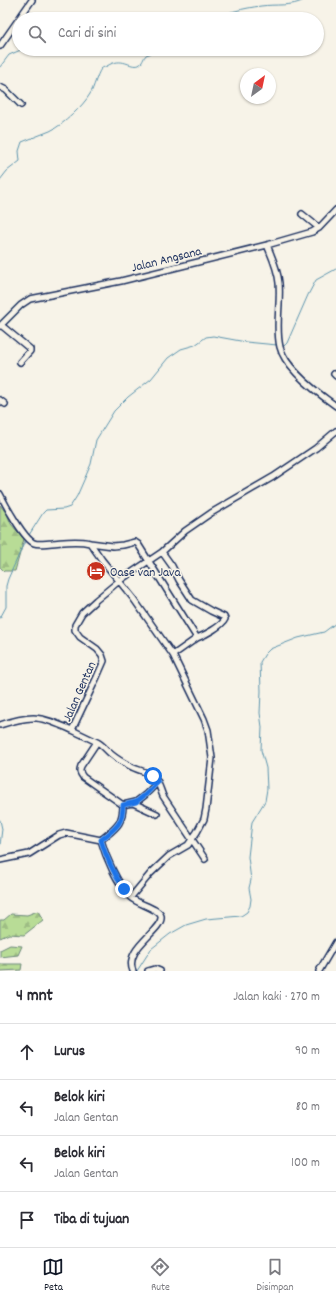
<!DOCTYPE html>
<html lang="id">
<head>
<meta charset="utf-8">
<style>
	:root { --surface:#fff; --page:#f2f2f3; --text:#2b2b33; --muted:#7c7c81; --line:#e1e1e2; --accent:#111827 }
	body { margin:0; font-family:Dekko,sans-serif; background:var(--page); color:var(--text) }
	.compass { position:absolute; left:240px; top:68px; width:36px; height:36px; border-radius:50%; background:var(--surface); box-shadow:0 1px 3px #0004; rotate:33deg }
	.stop { position:absolute; width:12px; height:12px; margin:-9px; border:3px solid #1a73e8; border-radius:50%; background:#fff }
	.stop.end { background:#1a73e8; border-color:#fff; box-shadow:0 1px 4px #0008 }
	.list { margin:0; padding:0; list-style:none }
	h2 { display:flex; justify-content:space-between; align-items:center; height:52px; margin:0; padding:0 16px; font-size:17px }
	h2 small { font-size:13px; font-weight:400; color:var(--muted) }
	.list li { display:grid; grid-template-columns:26px 1fr auto; gap:12px; align-items:center; box-sizing:border-box; height:56px; padding:0 16px; border-top:1px solid var(--line) }
	.list b { display:block; font-size:15px; white-space:nowrap }
	.list p { margin:0; font-size:13px; white-space:nowrap; color:var(--muted) }
	.list em { font-size:13px; font-style:normal; color:var(--muted) }
	.icon { flex:none; width:22px; height:22px; fill:none; stroke:currentColor; stroke-width:2; stroke-linecap:round; stroke-linejoin:round }
	.map { position:relative; flex:none; width:336px; height:971px; overflow:hidden }
	.search { position:absolute; background:var(--surface); box-shadow:0 1px 3px #0004; left:12px; right:12px; top:12px; height:44px; display:flex; align-items:center; gap:10px; box-sizing:border-box; padding:0 14px; border-radius:22px; color:var(--muted); font-size:15px }
	.sheet { height:276px; background:var(--surface) }
	nav { display:flex; justify-content:space-around; align-items:center; box-sizing:border-box; height:56px; border-top:1px solid var(--line); background:var(--surface); font-size:11px; color:var(--muted) }
	nav a { display:grid; justify-items:center; gap:2px }
	nav .on { color:var(--accent) }
	.map>svg:first-child { display:block }
	.forest { fill:url(#forest-firs); stroke:#6a867a }
	.lines { fill:none; stroke-linecap:round; stroke-linejoin:round }
	.stream { stroke:#5c94ae; stroke-width:1 }
	.minor-casing { stroke:#1b2f5e; stroke-width:8 }
	.minor { stroke:#f7f3e8; stroke-width:5 }
	.route { stroke:#1a73e8; stroke-width:5 }
	.labels { text-anchor:middle; stroke-width:3; stroke-linejoin:round; paint-order:stroke }
	.street-label { font-size:13px; fill:#1b2f5e; stroke:#f7f3e8 }
	.poi-label { font-size:13px; fill:#1b2f5e; stroke:#f7f3e8; text-anchor:start }
</style>
</head>
<body>
<div class="map">
<svg width="336" height="971" viewBox="0 0 336 971">
	<defs>
		<pattern id="forest-firs" width="22" height="20" patternUnits="userSpaceOnUse"><rect width="22" height="20" fill="#b8dc96"/><path d="M5 1l3.5 6h-7zM16 11l3.5 6h-7z" fill="#9ebd84"/></pattern>
	</defs>
	<rect width="100%" height="100%" fill="#f7f3e8"/>
	<filter id="ink" filterUnits="userSpaceOnUse"><feTurbulence type="fractalNoise" baseFrequency=".025" numOctaves="2"/><feDisplacementMap in="SourceGraphic" scale="8" xChannelSelector="R" yChannelSelector="G"/><feConvolveMatrix kernelMatrix="1 2 1 2 8 2 1 2 1" color-interpolation-filters="sRGB"/></filter>
	<g filter="url(#ink)">
		<path class="forest" d="M0,505L7,514L11,524L24,539L15,571H4L0,567Z
			M38,911L43,920L24,935L9,934L0,938V920H4L11,914L27,915Z
			M10,945L22,946L18,955L0,957V950Z
			M0,964H22L21,970L0,971Z"/>
		<g class="lines">
			<path class="stream" d="M117,19L123,18L144,19
				M210,19C226,13 244,8 261,6C275,4 292,7 304,0
				M0,67L9,55L23,49
				M0,180L7,171L20,161L19,151L22,142C31,138 41,135 50,131C63,125 83,106 90,94C94,88 97,74 101,69C103,67 105,67 107,66C123,56 129,68 139,65C143,63 143,58 146,55L163,49
				M282,346H284L287,343L308,295L316,280L336,269
				M29,535L43,513L46,510L64,509L70,507L77,496L91,464L96,440L114,411L128,397L151,379L168,358L181,349L195,345L206,337L213,336L246,342L277,345
				M0,618L6,607V586L8,579L26,539
				M0,820L2,829L0,845
				M137,971L151,949L170,934L186,925L206,919L241,916L247,912L250,906L251,899L249,888L251,880L248,857L252,822L265,801L267,789L266,768L261,750L262,727L260,713L261,691L260,662L265,654L270,649L298,638L324,632L336,623"/>
			<defs>
				<path id="minor" d="M0,46L32,0
					M0,87L6,90L21,105
					M302,214L319,228
					M267,245C272,257 278,270 279,283C281,304 275,326 280,347C285,368 319,394 336,406
					M1,325L30,349V351L20,362
					M0,326L21,305L30,299L121,281L267,245L312,232L319,228L336,210
					M334,374L336,376
					M0,400L5,404
					M0,494C5,504 24,539 34,543C39,545 47,543 52,543C66,542 77,540 90,543L102,560L133,598L173,655L204,719L208,730L212,758L206,809L204,819L197,832L188,845L169,856L151,873L131,897
					M90,543L113,546L123,545L135,542L138,544L197,638C205,635 222,626 225,619L224,617L211,611L192,600L179,580L172,566L162,552
					M173,655L197,638
					M0,725C33,714 40,716 72,730
					M97,742C103,745 106,750 111,754C117,759 124,763 130,766C136,770 149,772 153,776C159,782 160,789 163,796L205,859
					M133,803L157,814
					M123,805L136,802L145,795L158,782
					M0,860L29,854L59,835L66,833L101,840
					M133,971C123,948 164,930 161,916C158,908 137,904 130,897C117,883 106,858 101,840C115,828 123,825 123,805L83,777C80,773 79,771 81,766L97,742L72,730L97,677L104,661L102,655L97,649L80,637L75,630V625L82,613L96,600L119,581L162,552L185,531L211,513L273,477L316,448L336,431
					M148,971L155,969L160,971
					M319,971L336,942"/>
			</defs>
			<use href="#minor" class="minor-casing"/>
			<use href="#minor" class="minor"/>
		</g>
	</g>
	<g class="lines" filter="url(#ink)">
		<path class="route" d="M124,889C114,874 106,857 101,840C115,828 123,825 123,805L136,802L145,795L158,782L153,776"/>
	</g>
	<defs>
		<symbol id="hotel-disc" viewBox="-11 -11 22 22"><circle r="9.5" fill="#c8321e" stroke="#f7f3e8"/><path d="M-6-4.5h1.5V1H6V5H4.5V3h-9V5H-6ZM-4 0a1.8 1.8 0 1 1 3.6 0ZM.5 0V-2.5h3Q6-2.5 6 0Z" fill="#fff"/></symbol>
	</defs>
	<g fill-rule="evenodd">
		<use href="#hotel-disc" x="85" y="560" width="22" height="22"/>
	</g>
	<g class="labels">
		<g class="street-label">
			<text transform="translate(166 258) rotate(-14)" y="5">Jalan Angsana</text>
			<text transform="translate(78 691) rotate(-66)" y="5">Jalan Gentan</text>
		</g>
		<g class="poi-label">
			<text x="110" y="576">Oase van Java</text>
		</g>
	</g>
</svg>
<svg class="compass" viewBox="-18 -18 36 36"><path d="M0-13l5 13h-10z" fill="#e53935"/><path d="M0 13l5-13h-10z" fill="#7c7c81"/></svg>
<div class="stop" style="left:153px;top:776px"></div>
<div class="stop end" style="left:124px;top:889px"></div>
<div class="search"><svg class="icon" aria-label="search" viewBox="0 0 24 24"><circle cx="10" cy="10" r="6"/><path d="M15 15l6 6"/></svg>Cari di sini</div>
</div>
<section class="sheet">
<h2>4 mnt<small>Jalan kaki · 270 m</small></h2>
<ul class="list">
<li><svg class="icon" aria-label="ahead" viewBox="0 0 24 24"><path d="M12 20V5M6 11l6-6 6 6"/></svg><div><b>Lurus</b></div><em>90 m</em></li>
<li><svg class="icon" aria-label="left" viewBox="0 0 24 24"><path d="M17 20v-9H6M10 6l-5 5 5 5"/></svg><div><b>Belok kiri</b><p>Jalan Gentan</p></div><em>80 m</em></li>
<li><svg class="icon" aria-label="left" viewBox="0 0 24 24"><path d="M17 20v-9H6M10 6l-5 5 5 5"/></svg><div><b>Belok kiri</b><p>Jalan Gentan</p></div><em>100 m</em></li>
<li><svg class="icon" aria-label="arrive" viewBox="0 0 24 24"><path d="M6 21V4h12l-3 4 3 4H6"/></svg><div><b>Tiba di tujuan</b></div></li>
</ul>
</section>
<nav>
<a class="on"><svg class="icon" aria-label="map" viewBox="0 0 24 24"><path d="M3 6l6-2 6 2 6-2v14l-6 2-6-2-6 2zM9 4v14M15 6v14"/></svg>Peta</a>
<a><svg class="icon" aria-label="directions" viewBox="0 0 24 24"><path d="M12 3l9 9-9 9-9-9zM9 14v-3h6M13 9l2 2-2 2"/></svg>Rute</a>
<a><svg class="icon" aria-label="saved" viewBox="0 0 24 24"><path d="M7 4h10v16l-5-4-5 4z"/></svg>Disimpan</a>
</nav>
</body>
</html>
